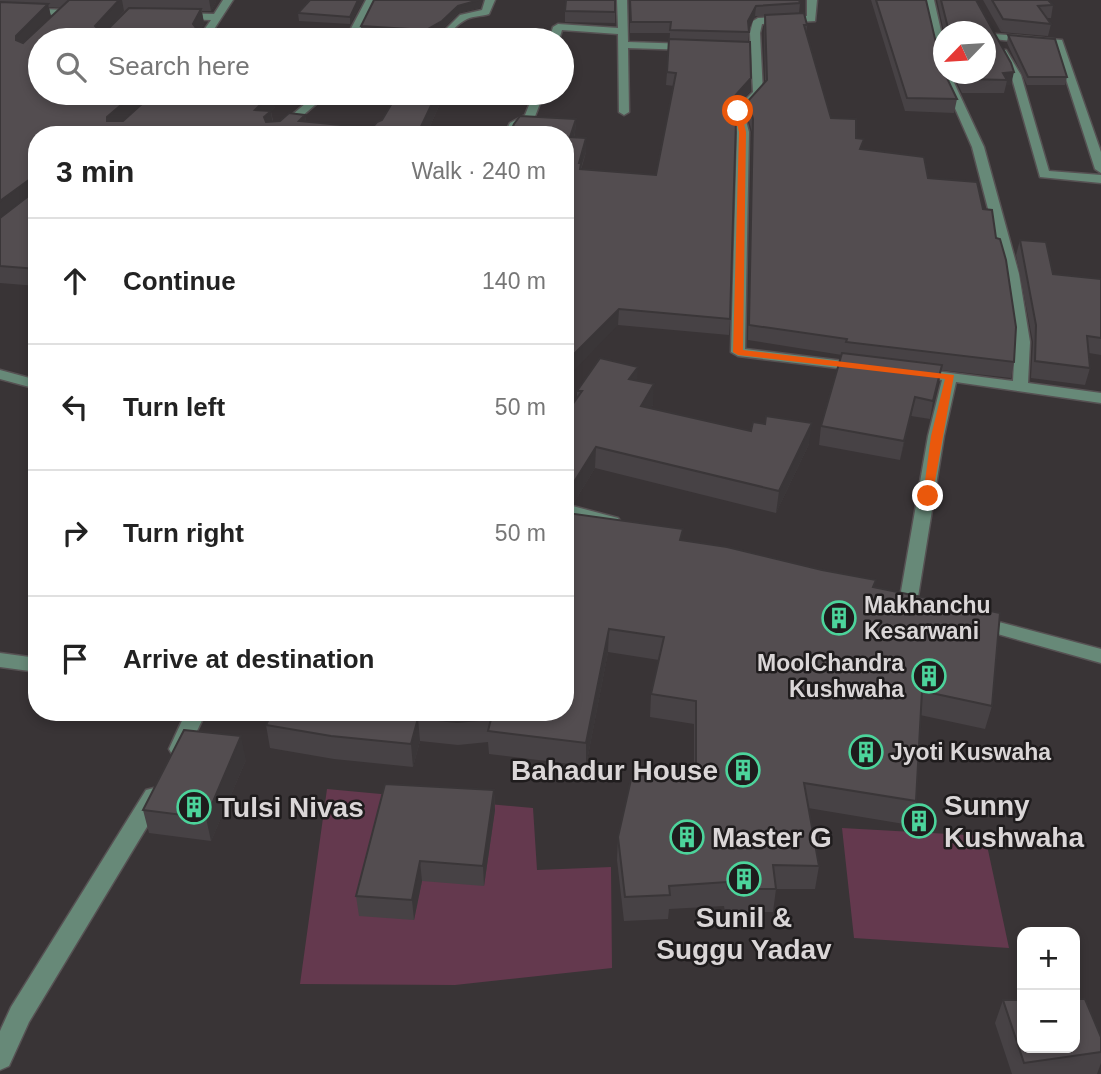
<!DOCTYPE html>
<html lang="en">
<head>
<meta charset="utf-8">
<style>
	:root { --surface:#fff; --page:#f2f2f2; --text:#222; --muted:#767676; --line:#e0e0e0 }
	body { margin:0; font-family:Helvetica,sans-serif; background:var(--page); color:var(--text) }
	.controls { position:absolute; right:21px; bottom:21px; display:grid; overflow:hidden; border-radius:14px; box-shadow:0 4px 10px #0003 }
	.controls button { width:63px; height:63px; display:grid; place-items:center; padding:0; border:0; border-bottom:2px solid var(--line); background:var(--surface); color:var(--text); font:35px sans-serif }
	.compass { position:absolute; left:933px; top:21px; width:63px; height:63px; border-radius:50%; background:var(--surface); box-shadow:0 4px 10px #0003; rotate:245deg }
	.stop { position:absolute; width:21px; height:21px; margin:-16px; border:5px solid #ea580c; border-radius:50%; background:#fff }
	.stop.end { background:#ea580c; border-color:#fff; box-shadow:0 2px 7px #0008 }
	.list { margin:0; padding:0; list-style:none }
	h2 { display:flex; justify-content:space-between; align-items:center; height:91px; margin:0; padding:0 28px; font-size:30px }
	h2 small { font-size:23px; font-weight:400; color:var(--muted) }
	.list li { display:grid; grid-template-columns:46px 1fr auto; gap:21px; align-items:center; box-sizing:border-box; height:126px; padding:0 28px; border-top:2px solid var(--line) }
	.list b { display:block; font-size:26px; white-space:nowrap }
	.list em { font-size:23px; font-style:normal; color:var(--muted) }
	.icon { flex:none; width:38px; height:38px; fill:none; stroke:currentColor; stroke-width:2; stroke-linecap:round; stroke-linejoin:round }
	.map { position:relative; flex:none; width:1101px; height:1074px; overflow:hidden }
	.search { position:absolute; background:var(--surface); box-shadow:0 4px 10px #0003; left:28px; top:28px; width:546px; height:77px; display:flex; align-items:center; gap:18px; box-sizing:border-box; padding:0 24px; border-radius:38px; color:var(--muted); font-size:26px }
	.panel { position:absolute; background:var(--surface); box-shadow:0 4px 10px #0003; left:28px; top:126px; width:546px; height:595px; border-radius:28px }
	.map>svg:first-child { display:block }
	.green { fill:#64394e }
	.lines { fill:none; stroke-linecap:round; stroke-linejoin:round }
	.minor-casing { stroke:#565153; stroke-width:3 }
	.minor { fill:#678978; fill-rule:evenodd }
	.wall { fill:#474245; fill-rule:evenodd }
	.shaded-wall { fill:#3a3638 }
	.building { fill:#534d50; stroke:#3a3638; stroke-width:2 }
	.route { fill:#ea580c }
	.labels { text-anchor:middle; stroke-width:5; stroke-linejoin:round; paint-order:stroke }
	.poi-label { font-size:23px; font-weight:bold; fill:#dad6d7; stroke:#1f1c1d; text-anchor:start }
	.near-poi-label { font-size:28px; font-weight:bold; fill:#dad6d7; stroke:#1f1c1d; text-anchor:start }
</style>
</head>
<body>
<div class="map">
<svg width="1101" height="1074" viewBox="0 0 1101 1074">
	<rect width="100%" height="100%" fill="#393436"/>
	<path class="green" d="M327,789L533,808L537,870L611,867L612,968L455,985L300,984Z
		M842,828L985,836L1009,948L854,938Z"/>
	<g class="lines">
		<defs>
			<path id="minor" d="M223,0H233L207,40H197L211,20L178,19L173,16L178,13L214,14Z
				M366,0H376L355,40H345Z
				M485,0H495L489,14C483,16 473,16 467,19C449,28 453,40 428,40L444,31L460,15L482,10Z
				M617,0H627L628,42L690,44L695,47L690,50L628,48L629,112L624,115L619,112L618,34L562,30L559,40H549L553,27L558,24L618,28Z
				M807,0H817L815,21L762,24L760,33L763,93L744,113L749,132L745,349L868,364L870,367L868,370L863,371L738,356L731,352L737,132L733,112L753,92L750,33L753,21L758,18L807,16Z
				M924,0H934L944,44V71L939,68Z
				M0,7L65,10L70,13L54,27L49,24L57,15L0,13Z
				M995,34L1062,40L1101,152V173L1095,169L1055,45L992,39V35Z
				M1000,50H1006L1021,75L1049,171L1101,175V183L1040,177L1011,75L998,52Z
				M944,71L950,74L984,147L1019,274L1030,342L1028,383L1101,393V403L956,382L944,436L917,603L908,609L899,603L928,436L942,380L919,377L912,373L919,369L1013,381L1015,342L1005,274L972,147L940,74Z
				M318,93H329L280,135H268Z
				M534,93H544L534,119L519,127L515,135H504L510,123L525,115Z
				M0,370L37,380V389L0,379Z
				M565,504L618,518L621,522L612,527L565,514Z
				M976,616L1101,649V663L969,626L967,622L969,618Z
				M0,653L37,658V672L0,667Z
				M186,712H206L186,754L179,757L172,754L169,749Z
				M154,788L162,790L165,796L162,802L29,1022L9,1066L0,1070V1031L11,1007L146,790Z"/>
		</defs>
		<use href="#minor" class="minor-casing"/>
		<use href="#minor" class="minor"/>
	</g>
	<path class="wall" d="M0,0H216V2L211,11H202L204,23L197,35L40,93L275,107L271,111L273,121H280L305,115L306,122L372,128L382,120L398,93H438L439,106L426,135H37V286L0,283ZM49,7L62,8L51,17Z
		M363,0L350,24L299,21L298,13Z
		M374,0H483L479,8L458,13L442,29L427,38L361,33V26Z
		M615,0V23L565,22V11Z
		M630,0H799L800,3L799,13L807,25L806,35L831,118L856,138L862,150L928,178L983,209L996,238L1014,362L1011,378L941,370L930,419L911,416L900,460L819,445L821,426L842,355L748,340L752,132L747,114L748,101L765,82L764,27L765,16H755L749,29L748,42L750,91L734,109L730,319L729,335L618,325L565,135L576,119L575,133L574,138H586V152L581,170L656,175L674,86L666,85L670,33H630Z
		M871,0H926L939,56L942,58L941,64L957,99L954,113L905,111Z
		M937,0H976L1011,85H1006L1004,93H962L953,74H985V32H944Z
		M983,0H1048L1053,5L1051,18H1047L1051,24L1048,36L1001,32Z
		M1008,35L1067,77L1065,85H1027L1007,43Z
		M1020,240L1053,274L1101,279V355L1089,353L1090,368L1085,385L1031,378L1033,342L1016,255Z
		M637,380L653,405L651,408L809,444L776,513L595,468L573,504L565,502V504L570,505V514L874,587L992,706L985,729L920,715L916,801L910,825L808,808L819,866L815,889H776L773,912H725L724,906L669,909L668,919L624,921L617,860L618,837L694,773V724L650,717L651,694L659,660L608,652L586,766L489,754L488,742L458,745L420,741L413,767L334,759L270,748L266,725L272,712H565V415L577,398V391Z
		M246,760L211,841L149,833L143,810Z
		M494,790L495,810L484,886L422,881L414,920L359,916L356,896Z
		M1003,1000L1101,1037V1063L1097,1074H1012L995,1023Z"/>
	<path class="shaded-wall" d="M119,0H122L124,11L97,40L95,26Z
		M209,0H216V2L211,11Z
		M358,0H363L350,24V17Z
		M479,0H483L479,8L458,13L442,29L427,38L426,30L458,6Z
		M48,4L51,17L19,50L16,36Z
		M756,6L755,16L748,32V21Z
		M201,9L204,23L197,35L192,40L193,24Z
		M1014,72L1011,85H1006L1007,80L1003,73Z
		M751,78L750,91L730,113L732,99Z
		M135,93H154L110,133L107,117Z
		M272,93H273L275,107L269,113L271,111L273,127L257,126L255,110Z
		M437,93H438L439,106L426,135H417Z
		M305,115L307,130L299,121Z
		M576,119L575,133L569,151L570,137Z
		M586,138V152L581,167V177L579,163Z
		M33,177L37,191L0,222V201Z
		M619,309L618,325L565,380V363Z
		M942,365L939,383L930,419L933,401Z
		M638,367L637,388L629,379Z
		M654,384L653,405L640,427L641,406Z
		M915,397L911,416L900,460L904,441Z
		M812,423L809,444L776,513L779,491Z
		M596,447L595,468L573,504L574,482Z
		M609,629L608,652L586,766V743Z
		M418,718L420,741L413,767L411,744Z
		M241,736L246,760L211,841L206,818Z
		M494,790L495,810L484,886L483,866Z
		M420,861L422,881L414,920L412,900Z"/>
	<path class="building" d="M69,0H119L95,26L97,28H109L129,8L201,9L193,24L196,28L191,35L250,36L249,40H40V93H135L107,117V121H123L154,93H272L255,110L271,111L264,117L266,122L280,121L289,113L305,115L299,121L372,128L377,122L382,120L398,93H437L417,135H37V269L0,266V218L35,191L36,179L33,177L0,201V2L48,4L16,36V40L23,43Z
		M310,0H358L350,17L298,13Z
		M374,0H479L458,6L442,21L426,30L361,26Z
		M566,0H615V12L565,11Z
		M630,0H799L800,3L756,6L748,21L749,32L670,30L671,22H631Z
		M876,0H926L939,56L942,58L940,62L943,70V74H945L957,99L907,98Z
		M941,0H976L1011,63L1014,72L1003,73L1007,80L964,79L961,74H985V32H949Z
		M992,0H1048L1053,5L1038,6L1051,24L1003,19Z
		M804,13L807,25H804L831,118L856,119V138L864,139L860,149L924,157L928,178L977,182L983,209L992,210L996,238L1000,239L1006,260L1016,327L1014,362L846,342L847,339L749,325L753,119L748,101L767,80L765,15Z
		M1008,35L1055,39L1067,77H1028Z
		M669,39L750,42L751,78L732,99L736,119L730,319L619,309L565,363V135H509L514,124L520,116L576,119L570,137L586,138L579,163H581L580,169L656,175L676,73L667,72Z
		M1020,240L1046,242L1053,274L1101,279V338L1087,336L1090,368L1035,361L1036,325Z
		M842,353L942,365L933,401L915,397L904,441L821,426Z
		M600,358L638,367L629,379L654,384L641,406L751,431L753,422L765,424L766,416L812,423L779,491L596,447L574,482L565,480V415L582,391H577Z
		M565,504L570,505L567,513L683,529L680,540L727,547L822,570L876,580L873,587L1000,613L992,706L922,691L916,801L804,783L819,866L773,865L776,889H728L727,882L669,886L670,895L625,897L618,837L632,775L696,773V701L651,694L664,637L609,629L586,743L488,731L491,719L457,722L418,718L411,744L331,736L266,725L272,712H565Z
		M184,730L241,736L206,818L143,810Z
		M385,784L494,790L483,866L420,861L412,900L356,896Z
		M1075,999H1085L1101,1037V1052L1024,1063L1003,1000H1022V1048H1075Z"/>
	<path class="route" d="M738,109L741,111L746,132L743,350L954,375L932,498L923,496L931,436L945,379L738,355L733,352L739,132L734,111Z"/>
	<defs>
		<symbol id="building-ring" viewBox="-11 -11 22 22"><circle r="9.5" fill="#1f1c1d" stroke="#4cd49b" stroke-width="1.5"/><path d="M-4-6H4V6H1V3H-1V6H-4ZM-2.5-4.3h1.7v1.8h-1.7ZM.8-4.3h1.7v1.8H.8ZM-2.5-1h1.7V.8h-1.7ZM.8-1h1.7V.8H.8Z" fill="#4cd49b"/></symbol>
	</defs>
	<g fill-rule="evenodd">
		<use href="#building-ring" x="820" y="599" width="38" height="38"/>
		<use href="#building-ring" x="910" y="657" width="38" height="38"/>
		<use href="#building-ring" x="847" y="733" width="38" height="38"/>
		<use href="#building-ring" x="724" y="751" width="38" height="38"/>
		<use href="#building-ring" x="175" y="788" width="38" height="38"/>
		<use href="#building-ring" x="900" y="802" width="38" height="38"/>
		<use href="#building-ring" x="668" y="818" width="38" height="38"/>
		<use href="#building-ring" x="725" y="860" width="38" height="38"/>
	</g>
	<g class="labels">
		<g class="poi-label">
			<text x="864" y="613">Makhanchu<tspan x="864" dy="26">Kesarwani</tspan></text>
			<text x="904" y="671" text-anchor="end">MoolChandra<tspan x="904" dy="26">Kushwaha</tspan></text>
			<text x="890" y="760">Jyoti Kuswaha</text>
		</g>
		<g class="near-poi-label">
			<text x="718" y="780" text-anchor="end">Bahadur House</text>
			<text x="944" y="815">Sunny<tspan x="944" dy="32">Kushwaha</tspan></text>
			<text x="218" y="817">Tulsi Nivas</text>
			<text x="712" y="847">Master G</text>
			<text x="744" y="927" text-anchor="middle">Sunil &amp;<tspan x="744" dy="32">Suggu Yadav</tspan></text>
		</g>
	</g>
</svg>
<div class="controls">
<button>+</button>
<button>−</button>
</div>
<svg class="compass" viewBox="-18 -18 36 36"><path d="M0-13l5 13h-10z" fill="#e53935"/><path d="M0 13l5-13h-10z" fill="#767676"/></svg>
<div class="stop" style="left:738px;top:111px"></div>
<div class="stop end" style="left:928px;top:496px"></div>
<div class="search"><svg class="icon" aria-label="search" viewBox="0 0 24 24"><circle cx="10" cy="10" r="6"/><path d="M15 15l6 6"/></svg>Search here</div>
<section class="panel">
<h2>3 min<small>Walk · 240 m</small></h2>
<ul class="list">
<li><svg class="icon" aria-label="ahead" viewBox="0 0 24 24"><path d="M12 20V5M6 11l6-6 6 6"/></svg><div><b>Continue</b></div><em>140 m</em></li>
<li><svg class="icon" aria-label="left" viewBox="0 0 24 24"><path d="M17 20v-9H6M10 6l-5 5 5 5"/></svg><div><b>Turn left</b></div><em>50 m</em></li>
<li><svg class="icon" aria-label="right" viewBox="0 0 24 24"><path d="M7 20v-9h11M14 6l5 5-5 5"/></svg><div><b>Turn right</b></div><em>50 m</em></li>
<li><svg class="icon" aria-label="arrive" viewBox="0 0 24 24"><path d="M6 21V4h12l-3 4 3 4H6"/></svg><div><b>Arrive at destination</b></div></li>
</ul>
</section>
</div>
</body>
</html>
